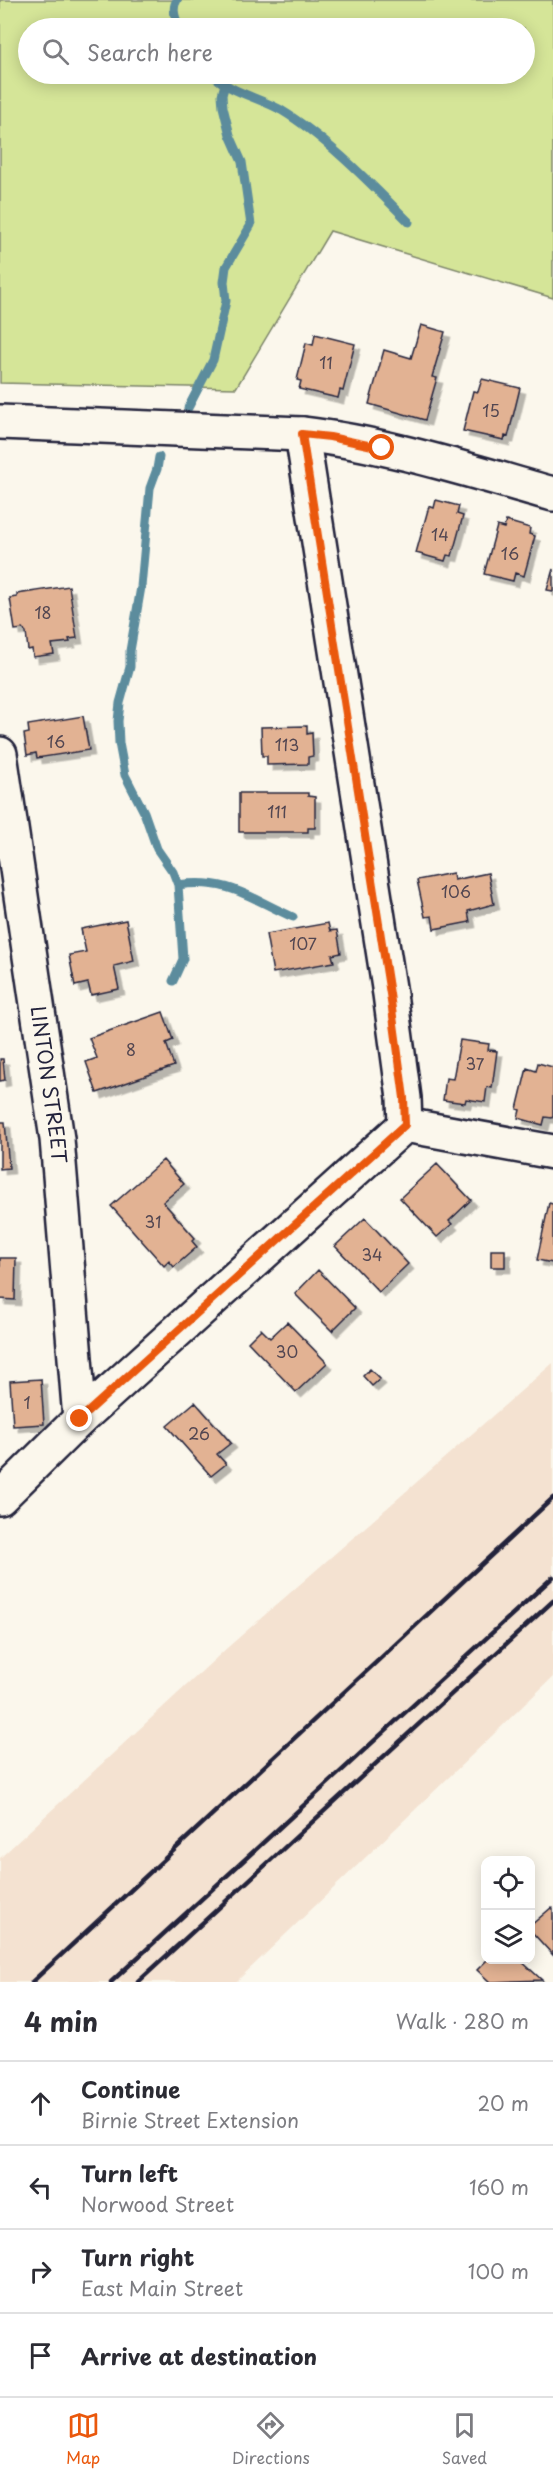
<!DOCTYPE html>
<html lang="en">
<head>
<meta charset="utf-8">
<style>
	:root { --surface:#fff; --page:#f2f2f3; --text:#2b2b33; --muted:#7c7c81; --line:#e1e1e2; --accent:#ea580c }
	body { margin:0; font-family:"Playpen Sans",sans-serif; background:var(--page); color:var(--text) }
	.controls { position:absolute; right:18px; bottom:18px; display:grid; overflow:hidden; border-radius:12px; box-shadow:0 3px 15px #0003 }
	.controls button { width:54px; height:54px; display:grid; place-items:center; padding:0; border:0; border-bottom:2px solid var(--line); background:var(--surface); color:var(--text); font:30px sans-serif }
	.stop { position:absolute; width:18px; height:18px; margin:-14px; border:4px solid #ea580c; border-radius:50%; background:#fff }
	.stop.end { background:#ea580c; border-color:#fff; box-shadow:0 2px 6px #0008 }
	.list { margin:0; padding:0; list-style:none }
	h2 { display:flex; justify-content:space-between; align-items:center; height:78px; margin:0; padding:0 24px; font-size:26px }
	h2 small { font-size:20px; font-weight:400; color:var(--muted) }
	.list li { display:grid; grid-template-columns:39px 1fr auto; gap:18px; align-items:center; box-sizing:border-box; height:84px; padding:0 24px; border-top:2px solid var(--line) }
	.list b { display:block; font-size:22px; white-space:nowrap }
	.list p { margin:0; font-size:20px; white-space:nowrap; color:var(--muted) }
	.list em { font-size:20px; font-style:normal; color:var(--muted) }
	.icon { flex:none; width:33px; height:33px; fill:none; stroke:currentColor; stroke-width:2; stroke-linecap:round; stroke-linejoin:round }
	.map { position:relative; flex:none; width:553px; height:1982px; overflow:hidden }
	.search { position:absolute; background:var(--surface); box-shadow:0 3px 15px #0003; left:18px; right:18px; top:18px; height:66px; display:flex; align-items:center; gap:15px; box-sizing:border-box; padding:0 21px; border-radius:33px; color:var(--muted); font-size:22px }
	.sheet { height:414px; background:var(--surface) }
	nav { display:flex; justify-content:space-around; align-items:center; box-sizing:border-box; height:84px; border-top:2px solid var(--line); background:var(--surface); font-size:16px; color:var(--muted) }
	nav a { display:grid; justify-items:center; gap:3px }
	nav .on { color:var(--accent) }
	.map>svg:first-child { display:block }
	.built { fill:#f4e2d1 }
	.green { fill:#d5e598; stroke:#7c846a; stroke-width:1.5; fill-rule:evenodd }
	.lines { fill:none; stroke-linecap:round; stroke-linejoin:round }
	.stream { stroke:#5c8c9d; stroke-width:9 }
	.building { fill:#e2b293; stroke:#22223b; stroke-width:1.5; filter:url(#shadow) }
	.minor-casing { stroke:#22223b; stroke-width:38 }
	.minor { stroke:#fbf7ec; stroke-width:33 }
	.rail { stroke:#22223b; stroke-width:4.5 }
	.route { stroke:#ea580c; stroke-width:8 }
	.labels { text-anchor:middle; stroke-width:4.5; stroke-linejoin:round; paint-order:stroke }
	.number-label { font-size:16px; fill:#524651 }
	.street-label { font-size:20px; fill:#22223b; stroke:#fbf7ec }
</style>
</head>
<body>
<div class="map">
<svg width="553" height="1982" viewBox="0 0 553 1982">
	<defs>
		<filter id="shadow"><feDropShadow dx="5.5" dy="5.5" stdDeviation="0" flood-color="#0004"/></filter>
	</defs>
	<rect width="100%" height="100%" fill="#fbf7ec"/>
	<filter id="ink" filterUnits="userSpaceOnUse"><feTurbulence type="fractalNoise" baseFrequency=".0167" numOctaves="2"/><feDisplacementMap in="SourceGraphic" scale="12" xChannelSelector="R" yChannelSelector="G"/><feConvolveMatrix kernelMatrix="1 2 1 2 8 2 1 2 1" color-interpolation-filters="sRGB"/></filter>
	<g filter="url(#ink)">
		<path class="built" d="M553,1363V1677L236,1982H0V1858L227,1648Z"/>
		<path class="green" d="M0,0H553V298L330,231L236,388L0,383ZM28,28H524V74H28Z"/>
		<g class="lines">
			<path class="stream" d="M177,0C171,9 176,19 179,28
				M212,74C231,93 258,97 281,110C326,137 372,185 409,222
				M188,408L213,360L226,301L224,282L226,267L251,225L242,162L230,135L223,107L222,95L225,84
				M159,457L157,469L150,488L141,587L130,651V667L120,703L118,721L119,743L125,775L144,812L157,849L173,872L178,885L183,959L173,981
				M178,885C229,878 250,898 293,917"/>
		</g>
		<path class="building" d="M421,325L445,332L432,377L437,378L425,420L369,404L384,350L411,358Z
			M315,334L355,344L343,391L340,390L338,398L299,389L301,381L297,380L306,343L313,345Z
			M482,379L520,388L508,437L505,436L504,440L463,431L473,391L478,392Z
			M436,500L459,506L457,514L463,516L452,556L447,555L445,561L416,553L429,506L434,508Z
			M506,521L530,528L529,534L535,536L524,576L515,573L513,581L484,574L497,526L504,528Z
			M553,569V591L547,590Z
			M69,586L77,638L69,639L70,642L52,644L54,654L33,657L32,649L28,650L26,632L23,629L15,630L10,598L17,597V594Z
			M83,716L89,750L37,758L36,753L27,755L24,734L29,733L28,725Z
			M307,726V734L312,733L313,756L308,757V764L267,765V756H262L261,727Z
			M239,793H308V796L315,797V828H308V832H239Z
			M453,873L454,880L488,873L494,904L468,911L470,922L434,929L432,916L425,917L417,880Z
			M126,920L134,961L114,966L119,989L91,995L88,983L75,986L69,955L86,952L81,929Z
			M328,923L330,931L337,930L341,953L332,955L334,962L273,973L266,934Z
			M163,1012L173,1040L166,1043L174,1066L97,1093L86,1062L97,1058L89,1038Z
			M460,1040L489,1044L488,1050L497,1051L492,1088L487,1087L485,1102L466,1099L465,1103L443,1100L446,1078L453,1079Z
			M0,1059H3L5,1080L0,1081Z
			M538,1063L553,1067V1116L552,1118L545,1117L543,1125L518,1118L520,1110L517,1109L527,1068L536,1071Z
			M0,1122H5L9,1168L0,1169Z
			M163,1160L184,1184L163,1202L195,1238L192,1241L197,1247L174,1267L169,1261L164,1266L111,1206Z
			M437,1164L471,1200L449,1221L452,1224L437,1237L400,1198Z
			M549,1203L553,1204V1263L537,1260Z
			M365,1218L408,1264L379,1292L335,1246Z
			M491,1250H505V1267H491Z
			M0,1258H16L15,1300L0,1299Z
			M318,1270L355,1308L332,1331L295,1294Z
			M287,1322L327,1363L296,1392L248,1342L261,1329L270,1338Z
			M370,1369L380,1379L372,1386L363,1376Z
			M41,1379L44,1424L13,1426L10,1381Z
			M195,1402L231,1443L217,1454L226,1464L211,1476L167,1426Z
			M552,1907L553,1908V1955L530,1930V1926Z
			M487,1960H520L542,1980L490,1982L477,1970Z"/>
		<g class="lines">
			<defs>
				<g id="minor">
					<path d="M0,422L302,434C383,443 474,472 553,494"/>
					<path d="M302,434L390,994L404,1098L405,1125"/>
					<path id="s1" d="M0,754L57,1139L80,1419"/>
					<path d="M0,1498L80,1419L405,1125L553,1152"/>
				</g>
			</defs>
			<use href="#minor" class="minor-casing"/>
			<use href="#minor" class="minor"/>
			<path class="rail" d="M32,1982L553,1498
				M111,1982L553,1577
				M138,1982L553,1601"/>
		</g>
	</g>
	<g class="lines" filter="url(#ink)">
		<path class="route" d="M80,1419L405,1125L404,1098L390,994L302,434L330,437L382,448"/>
	</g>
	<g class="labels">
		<g class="number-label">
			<text x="326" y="369">11</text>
			<text x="491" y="417">15</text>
			<text x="440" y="541">14</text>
			<text x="510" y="560">16</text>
			<text x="43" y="619">18</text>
			<text x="56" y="748">16</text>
			<text x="287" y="751">113</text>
			<text x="277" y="818">111</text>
			<text x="456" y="898">106</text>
			<text x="303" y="950">107</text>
			<text x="131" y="1056">8</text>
			<text x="475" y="1070">37</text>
			<text x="153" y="1228">31</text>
			<text x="372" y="1261">34</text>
			<text x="287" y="1358">30</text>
			<text x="27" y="1409">1</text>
			<text x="199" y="1440">26</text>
		</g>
		<g class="street-label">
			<text dy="7" stroke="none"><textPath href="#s1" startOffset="334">LINTON STREET</textPath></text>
		</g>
	</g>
</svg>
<div class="controls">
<button><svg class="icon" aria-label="locate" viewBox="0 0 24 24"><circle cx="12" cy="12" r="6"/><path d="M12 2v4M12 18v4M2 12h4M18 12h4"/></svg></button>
<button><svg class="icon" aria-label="layers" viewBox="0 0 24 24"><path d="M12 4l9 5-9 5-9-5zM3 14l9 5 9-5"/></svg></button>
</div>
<div class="stop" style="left:382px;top:448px"></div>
<div class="stop end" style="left:80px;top:1419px"></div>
<div class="search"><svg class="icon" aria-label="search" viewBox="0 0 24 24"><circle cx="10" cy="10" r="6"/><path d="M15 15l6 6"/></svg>Search here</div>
</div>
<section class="sheet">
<h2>4 min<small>Walk · 280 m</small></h2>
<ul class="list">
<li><svg class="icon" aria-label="ahead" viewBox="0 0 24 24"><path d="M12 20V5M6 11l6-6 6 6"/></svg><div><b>Continue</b><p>Birnie Street Extension</p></div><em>20 m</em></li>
<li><svg class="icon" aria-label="left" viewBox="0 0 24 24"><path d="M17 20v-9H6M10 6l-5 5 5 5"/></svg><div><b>Turn left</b><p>Norwood Street</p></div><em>160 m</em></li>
<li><svg class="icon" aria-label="right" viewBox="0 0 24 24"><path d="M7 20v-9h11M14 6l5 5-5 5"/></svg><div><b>Turn right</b><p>East Main Street</p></div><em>100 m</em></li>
<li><svg class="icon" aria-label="arrive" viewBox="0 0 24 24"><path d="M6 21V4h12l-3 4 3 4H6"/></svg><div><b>Arrive at destination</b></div></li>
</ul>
</section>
<nav>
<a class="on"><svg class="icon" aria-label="map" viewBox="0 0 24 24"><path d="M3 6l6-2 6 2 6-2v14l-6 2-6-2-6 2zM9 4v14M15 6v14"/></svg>Map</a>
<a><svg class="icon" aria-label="directions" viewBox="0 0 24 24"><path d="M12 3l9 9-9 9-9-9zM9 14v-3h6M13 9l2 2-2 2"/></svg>Directions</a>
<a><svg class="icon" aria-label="saved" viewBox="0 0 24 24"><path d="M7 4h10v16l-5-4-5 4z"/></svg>Saved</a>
</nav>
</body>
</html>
